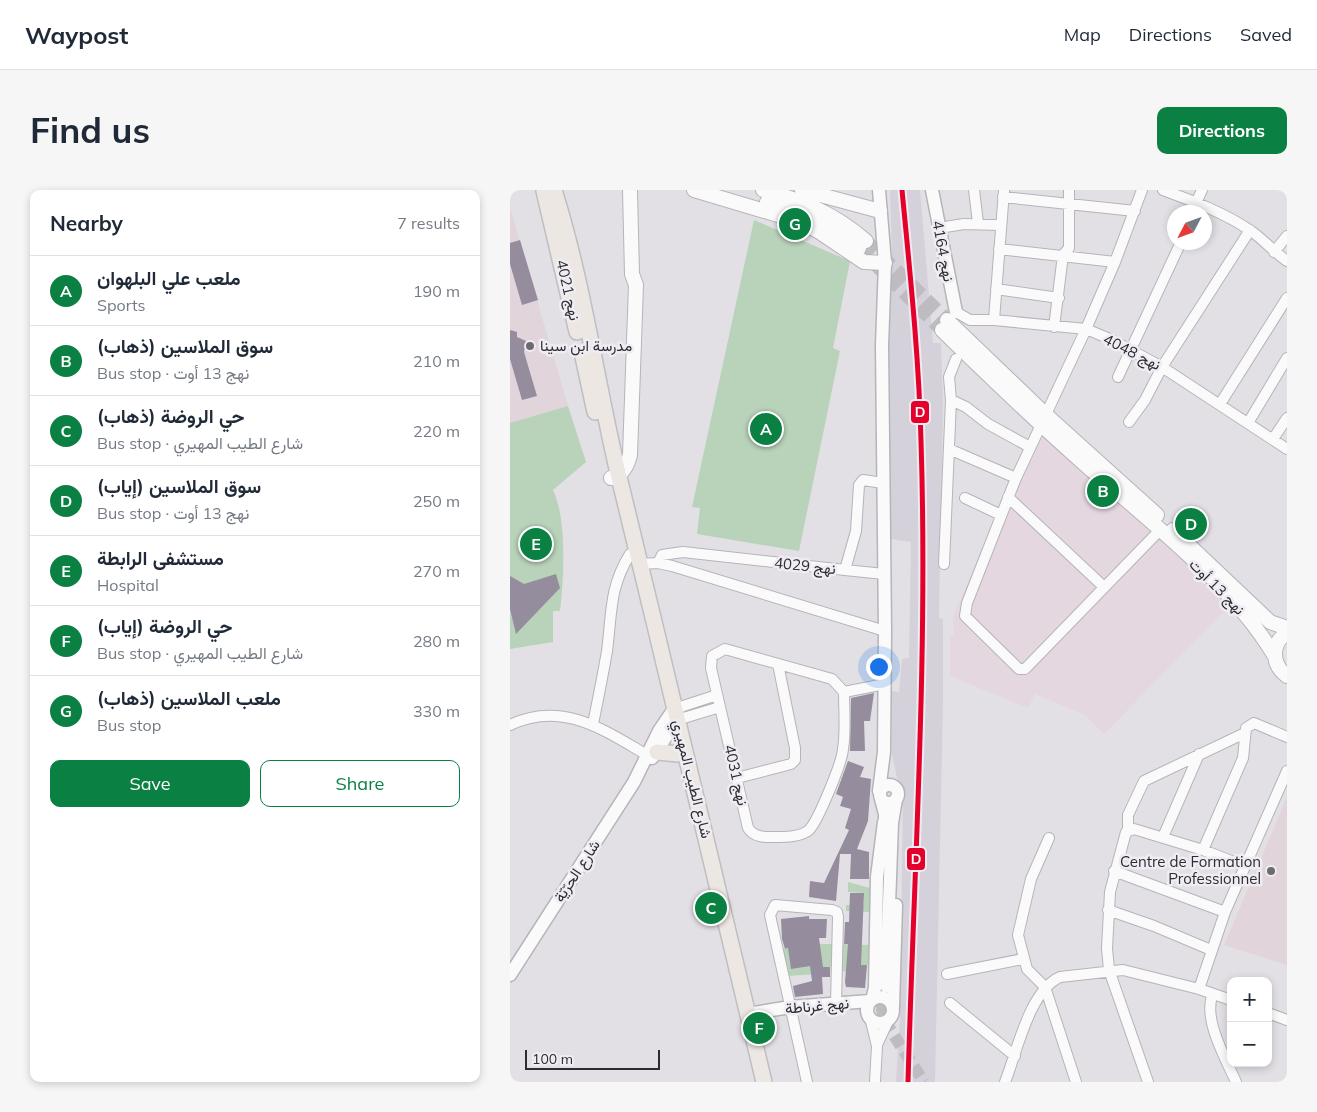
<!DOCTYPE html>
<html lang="en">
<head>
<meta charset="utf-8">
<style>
	:root { --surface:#fff; --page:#f6f6f7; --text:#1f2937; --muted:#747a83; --line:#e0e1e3; --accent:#0b8043 }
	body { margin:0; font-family:Mulish,Vazirmatn,sans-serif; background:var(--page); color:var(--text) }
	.controls { position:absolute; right:15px; bottom:15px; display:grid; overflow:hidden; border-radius:10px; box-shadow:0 2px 8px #0003 }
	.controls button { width:45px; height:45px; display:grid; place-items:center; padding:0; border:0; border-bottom:1px solid var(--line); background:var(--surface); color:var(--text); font:25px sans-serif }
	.compass { position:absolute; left:657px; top:15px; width:45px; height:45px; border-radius:50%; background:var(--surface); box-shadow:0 2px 8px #0003; rotate:229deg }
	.scale { position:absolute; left:15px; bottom:12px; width:135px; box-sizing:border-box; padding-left:5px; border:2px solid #2d2c2f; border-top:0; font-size:14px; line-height:18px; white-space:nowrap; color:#2d2c2f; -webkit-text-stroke:4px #efecf3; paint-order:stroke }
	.you { position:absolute; left:368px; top:476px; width:18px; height:18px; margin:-12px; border:4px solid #fff; border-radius:50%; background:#1a73e8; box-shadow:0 0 0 8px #1a73e833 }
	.badge { display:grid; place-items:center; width:32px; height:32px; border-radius:50%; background:var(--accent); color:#fff; font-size:16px; font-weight:700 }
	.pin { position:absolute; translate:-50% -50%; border:2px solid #fff; box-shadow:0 1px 5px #0006 }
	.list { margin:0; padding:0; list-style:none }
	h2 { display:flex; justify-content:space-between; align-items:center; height:65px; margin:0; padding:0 20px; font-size:21px }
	h2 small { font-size:16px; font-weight:400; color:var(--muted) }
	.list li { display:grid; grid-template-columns:32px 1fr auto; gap:15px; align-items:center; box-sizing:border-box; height:70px; padding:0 20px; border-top:1px solid var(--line) }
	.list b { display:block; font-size:19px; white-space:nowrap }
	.list p { margin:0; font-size:16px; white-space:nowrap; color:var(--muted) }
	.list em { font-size:16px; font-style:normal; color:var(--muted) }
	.actions { display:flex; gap:10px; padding:15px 20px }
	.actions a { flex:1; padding:11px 0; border:1px solid var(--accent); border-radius:10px; text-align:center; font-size:18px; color:var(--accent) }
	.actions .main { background:var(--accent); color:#fff }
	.map { position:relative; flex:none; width:777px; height:892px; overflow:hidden; border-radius:10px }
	header { display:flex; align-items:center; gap:30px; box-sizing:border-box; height:70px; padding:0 25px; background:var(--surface); border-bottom:1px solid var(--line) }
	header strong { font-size:24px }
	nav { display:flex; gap:28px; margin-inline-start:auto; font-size:18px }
	.intro { display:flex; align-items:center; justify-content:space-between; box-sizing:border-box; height:120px; padding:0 30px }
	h1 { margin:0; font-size:35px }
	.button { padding:12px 22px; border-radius:10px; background:var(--accent); color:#fff; font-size:18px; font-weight:700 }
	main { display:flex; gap:30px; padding:0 30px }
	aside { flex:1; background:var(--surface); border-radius:10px; box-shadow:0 2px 8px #0003 }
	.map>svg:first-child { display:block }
	.commercial { fill:#e4d7e0 }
	.built { fill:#d5d1db }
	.education { fill:#e1d4da }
	.green { fill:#b9d2ba }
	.building { fill:#958c9d }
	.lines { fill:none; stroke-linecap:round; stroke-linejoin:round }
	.tertiary-tunnel { stroke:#bebcc1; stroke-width:12; stroke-dasharray:12 6; stroke-linecap:butt }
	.secondary-tunnel { stroke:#bebcc1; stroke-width:14; stroke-dasharray:14 7; stroke-linecap:butt }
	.minor-casing { stroke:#b5b4b8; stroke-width:12 }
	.tertiary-casing { stroke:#b5b4b8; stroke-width:15 }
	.secondary-casing { stroke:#b5b4b8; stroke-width:16 }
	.primary-casing { stroke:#bfbec0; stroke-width:18 }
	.minor { stroke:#fbfafb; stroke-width:10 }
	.tertiary { stroke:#fbfafb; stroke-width:12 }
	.secondary { stroke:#fbfafb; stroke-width:14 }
	.primary { stroke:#ede7e3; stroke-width:15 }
	.rail-1-casing { stroke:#efecf3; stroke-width:9 }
	.rail-1 { stroke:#e4002b; stroke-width:5 }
	.poi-dot { fill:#6c6b6f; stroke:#efecf3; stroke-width:2 }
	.labels { text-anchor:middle; stroke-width:5; stroke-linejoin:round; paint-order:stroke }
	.street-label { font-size:15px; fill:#2d2c2f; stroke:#efecf3 }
	.poi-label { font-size:15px; fill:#2d2c2f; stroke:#efecf3; text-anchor:start }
	.line-badge { stroke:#efecf3; stroke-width:2 }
	.badge-label { font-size:14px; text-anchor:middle; font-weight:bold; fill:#fff }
</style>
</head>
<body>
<header>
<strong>Waypost</strong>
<nav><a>Map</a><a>Directions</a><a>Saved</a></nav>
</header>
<div class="intro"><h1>Find us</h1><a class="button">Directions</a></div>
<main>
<aside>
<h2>Nearby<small>7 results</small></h2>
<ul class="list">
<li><span class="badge">A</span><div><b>ملعب علي البلهوان</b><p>Sports</p></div><em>190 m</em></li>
<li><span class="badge">B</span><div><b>سوق الملاسين (ذهاب)</b><p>Bus stop · نهج 13 أوت</p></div><em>210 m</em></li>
<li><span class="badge">C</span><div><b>حي الروضة (ذهاب)</b><p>Bus stop · شارع الطيب المهيري</p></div><em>220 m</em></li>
<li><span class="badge">D</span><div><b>سوق الملاسين (إياب)</b><p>Bus stop · نهج 13 أوت</p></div><em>250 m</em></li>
<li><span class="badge">E</span><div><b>مستشفى الرابطة</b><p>Hospital</p></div><em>270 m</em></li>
<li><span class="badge">F</span><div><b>حي الروضة (إياب)</b><p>Bus stop · شارع الطيب المهيري</p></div><em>280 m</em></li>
<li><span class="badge">G</span><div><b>ملعب الملاسين (ذهاب)</b><p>Bus stop</p></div><em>330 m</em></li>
</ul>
<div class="actions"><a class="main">Save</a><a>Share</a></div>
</aside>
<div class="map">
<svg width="777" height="892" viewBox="0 0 777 892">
	<rect width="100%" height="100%" fill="#e2e0e5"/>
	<path class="commercial" d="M524,237L651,347L719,416L594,544L575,525L525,504L518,518L440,486V446L444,444L443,427Z"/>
	<path class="built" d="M380,0H410L423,153H431L433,214L429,428L433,429V511L425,892H386L390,830L393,598L387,588L382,564V501L389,502L392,469L399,468L401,352L381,349L379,152L382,67Z"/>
	<path class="education" d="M0,18L58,216L0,233Z
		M777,607V775L714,755Z"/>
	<path class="green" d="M244,30L340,71L323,158L330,161L289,361L187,344L190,318L182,317Z
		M58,216L76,272L43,300C57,329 54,389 50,421H43V452L0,459V233Z
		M338,692L360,698V722L336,721V715H354V703L338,702Z
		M296,754H322V777H312L309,784L277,786L271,760Z
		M332,754L359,755L358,775H349L343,782L331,781Z"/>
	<path class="building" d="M10,50L28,110L12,115L0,74V53Z
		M0,140L7,142V147L16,151L14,162L27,206L12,210L0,169Z
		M46,384L50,398L6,444L0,419V386L14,394Z
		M364,503L360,531H354L355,561H340L341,508Z
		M338,571L354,577L350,587L361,589L358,631L347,659L359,662V689H340L341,664H330L326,711L299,707L300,691L314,693L339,640L335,638L341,619L330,616L333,607L326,604Z
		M340,703H354L351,775H357L355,798L336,797L335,792L338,754H334L335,732H339Z
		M299,726V729H317L316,748H309L313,777H320V787H312L313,804L285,807L283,796L302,791L300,776L281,779L278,758L275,759L272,749L271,729Z"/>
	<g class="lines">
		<path class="tertiary-tunnel" d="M371,795L372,820L376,833L414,892"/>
		<path class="secondary-tunnel" d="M356,51L437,130
			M349,58L432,140"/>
		<defs>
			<path id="minor" d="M464,0L468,33
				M632,0L605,72L576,139L506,288L457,413L455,426L509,479H515L650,340
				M653,0C683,11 715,23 741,41C754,50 764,62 777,71
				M493,7L625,21
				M686,13L692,0
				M429,38L454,34L490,35
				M489,59L605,72
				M764,62L777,46
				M486,99L549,108
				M446,122L460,130H484L576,139L600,149L652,177L777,259
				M484,130L494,1
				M544,137L553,65L559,58V0
				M608,187L671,52
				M441,210L456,217L478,234L520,257
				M710,214L777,108
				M619,232L635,210L652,177L740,40
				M738,233L777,168
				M763,249L777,228
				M439,259L506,288
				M498,307L594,397
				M455,308L491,325
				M148,373L152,365L173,362L335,380L346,341L349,295L353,290L373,293
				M130,374L148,373L162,376L375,441
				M434,374L441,210L439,187L446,169
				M335,380L374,384
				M215,459L322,489L334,502C334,521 336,541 333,559C332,573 308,631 299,640C292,646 278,647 269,647C258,647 245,649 238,638L201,478L202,466Z
				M334,502L375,494
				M164,519L207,505
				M167,530L210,517
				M83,534C88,509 93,485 97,461C102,423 99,398 120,364
				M0,535C52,510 94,540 137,565
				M227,588L281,574L285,570V558L268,474
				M618,640V625L634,591L735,543
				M653,647L689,564
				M539,648L521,689L508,745L517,779L535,797L566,892
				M693,660L733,568L736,538L744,533L777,547
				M604,681L715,722
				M598,720L644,736L701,760
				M437,784L513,769
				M689,799L715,722L777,581
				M703,804C692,828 716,869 726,892
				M440,813L505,866
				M758,823L777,830
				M360,827L367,856L365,892
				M367,855L379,829
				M297,892L260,725L265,715L322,720L327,722L328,727L326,814
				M495,892C507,862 519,801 550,787L613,780L689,799L721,810
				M638,892L599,780L597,758L600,702L616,642L624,639L693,660L734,676"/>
			<path id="tertiary" d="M369,0L375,73L372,155L375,441L374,562L369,601
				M422,0L446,122
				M142,568L167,530
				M370 604a9 9 0 1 1 18 0a9 9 0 1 1-18 0Z
				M371,609L375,624V639
				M0,785L124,592L149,541L164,519
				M376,796L382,633L386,609
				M357 820a13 13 0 1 1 26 0a13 13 0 1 1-26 0Z
				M362,810L365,798L367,687L374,632
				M383,817L386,715
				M238,824L280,817L360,811"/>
			<path id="secondary" d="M184,0L288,31L308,41L354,72L375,73
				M253,0C292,10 325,24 356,51
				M292,0L370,21
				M257,12C295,22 319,33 349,58
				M437,130L536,225L647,325
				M432,140C480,187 528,233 579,278C640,331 723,396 764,465
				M101,288C113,284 117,277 120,265L126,95L122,84L120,0
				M663,340L760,432L777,438
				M777,443C760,454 762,475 777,486"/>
			<path id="primary" d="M44,0C73,92 86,189 108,283C157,486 207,689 254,892
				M34,1L67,142
				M73,167L85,222
				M147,562L168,564"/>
		</defs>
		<use href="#minor" class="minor-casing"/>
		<use href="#tertiary" class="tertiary-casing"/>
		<use href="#secondary" class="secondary-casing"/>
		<use href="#primary" class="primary-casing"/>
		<use href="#minor" class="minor"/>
		<use href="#tertiary" class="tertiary"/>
		<use href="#secondary" class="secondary"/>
		<use href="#primary" class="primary"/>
		<defs>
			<path id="rail-1" d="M392,0C400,83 409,167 411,251C418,464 404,678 398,892"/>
		</defs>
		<use href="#rail-1" class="rail-1-casing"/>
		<use href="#rail-1" class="rail-1"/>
	</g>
	<g class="poi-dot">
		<circle cx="20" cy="156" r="5"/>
		<circle cx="761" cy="681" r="5"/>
	</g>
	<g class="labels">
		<g class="street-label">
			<text transform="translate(433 61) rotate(79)" y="5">نهج 4164</text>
			<text transform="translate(58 100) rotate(77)" y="5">نهج 4021</text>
			<text transform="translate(622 162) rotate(27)" y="5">نهج 4048</text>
			<text transform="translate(295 376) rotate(6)" y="5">نهج 4029</text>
			<text transform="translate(707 397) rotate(45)" y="5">نهج 13 أوت</text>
			<text transform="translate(226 585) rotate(77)" y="5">نهج 4031</text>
			<text transform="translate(182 589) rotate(76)" y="5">شارع الطيب المهيري</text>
			<text transform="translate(67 681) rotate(-57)" y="5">شارع الحرّيّة</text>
			<text transform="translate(307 816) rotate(-5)" y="5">نهج غرناطة</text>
		</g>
		<g class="poi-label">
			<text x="30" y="161">مدرسة ابن سينا</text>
			<text x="751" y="677" text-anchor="end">Centre de Formation<tspan x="751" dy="17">Professionnel</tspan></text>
		</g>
	</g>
	<g class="line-badge">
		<rect x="400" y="210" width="20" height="24" rx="5" fill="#e4002b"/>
		<rect x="396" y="657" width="20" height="24" rx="5" fill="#e4002b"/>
	</g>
	<g class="badge-label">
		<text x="410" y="227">D</text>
		<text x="406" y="674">D</text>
	</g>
</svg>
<div class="controls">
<button>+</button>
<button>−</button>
</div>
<svg class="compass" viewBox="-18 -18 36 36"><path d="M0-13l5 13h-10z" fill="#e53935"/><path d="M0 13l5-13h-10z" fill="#747a83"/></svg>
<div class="scale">100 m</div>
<div class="you"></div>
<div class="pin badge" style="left:256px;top:239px">A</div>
<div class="pin badge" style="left:593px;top:301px">B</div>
<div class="pin badge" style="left:201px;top:718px">C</div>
<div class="pin badge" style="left:681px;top:334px">D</div>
<div class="pin badge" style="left:26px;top:354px">E</div>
<div class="pin badge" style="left:249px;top:838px">F</div>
<div class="pin badge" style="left:285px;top:34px">G</div>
</div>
</main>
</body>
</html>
